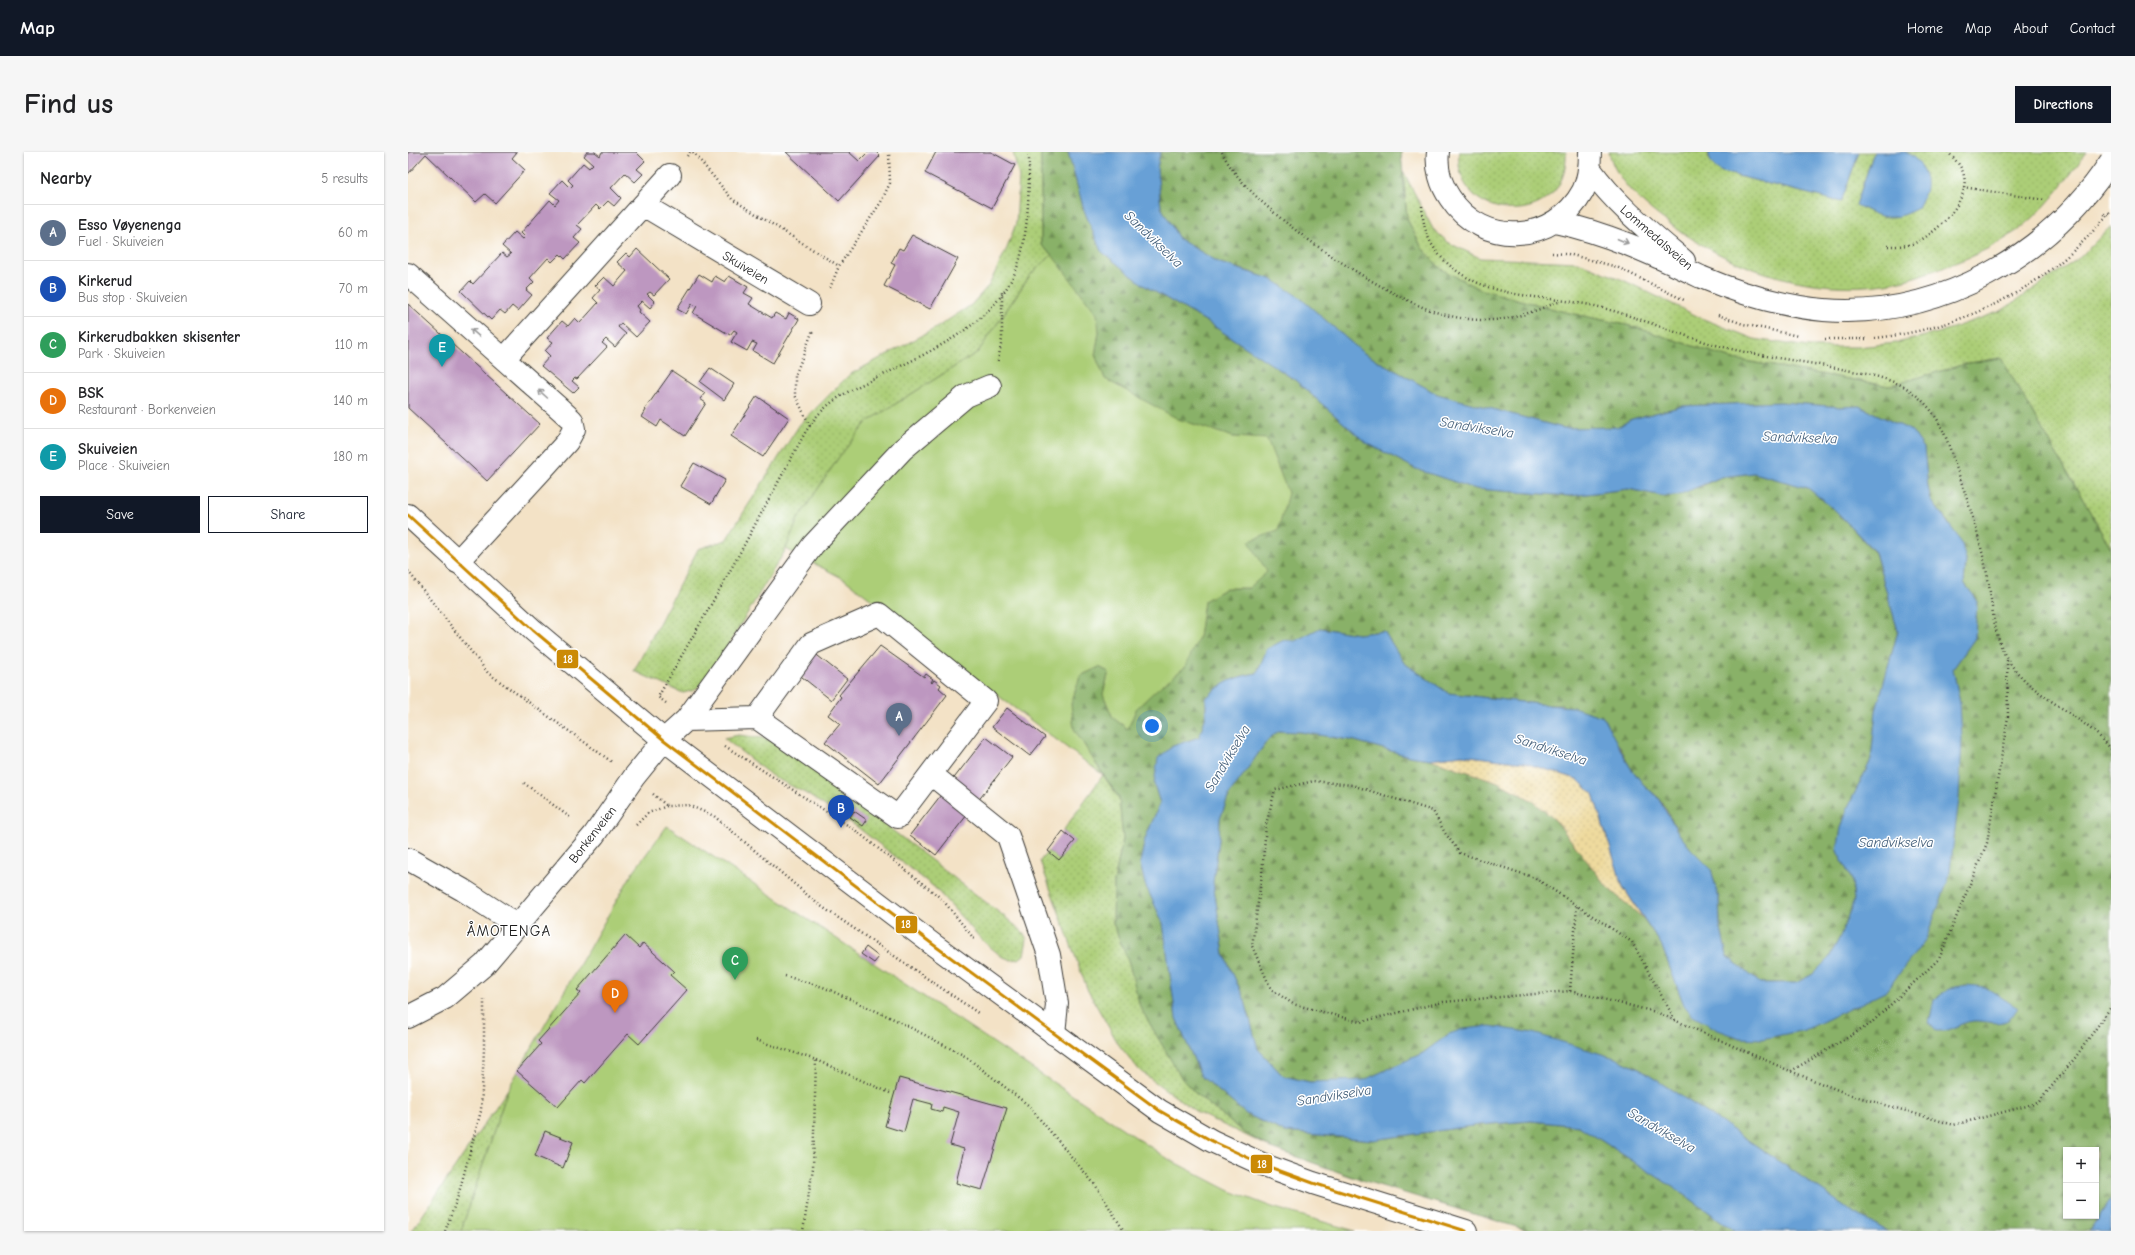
<!DOCTYPE html>
<html lang="en">
<head>
<meta charset="utf-8">
<style>
	:root { --surface:#fff; --page:#f6f6f6; --text:#202124; --muted:#757577; --line:#e0e0e0; --accent:#111827 }
	body { margin:0; font-family:"Comic Neue",sans-serif; background:var(--page); color:var(--text) }
	.controls { position:absolute; right:12px; bottom:12px; display:grid; overflow:hidden; border-radius:0px; box-shadow:0 1px 3px #0004 }
	.controls button { width:36px; height:36px; display:grid; place-items:center; padding:0; border:0; border-bottom:1px solid var(--line); background:var(--surface); color:var(--text); font:20px sans-serif }
	.you { position:absolute; left:744px; top:574px; width:14px; height:14px; margin:-10px; border:3px solid #fff; border-radius:50%; background:#1a73e8; box-shadow:0 0 0 6px #1a73e833 }
	.badge { display:grid; place-items:center; width:26px; height:26px; border-radius:50%; background:var(--accent); color:#fff; font-size:13px; font-weight:700 }
	.pin { position:absolute; translate:-50% -33px; filter:drop-shadow(0 1px 2px #0008) }
	.pin::after { content:''; position:absolute; top:21px; width:14px; height:12px; background:inherit; clip-path:polygon(0 0,100% 0,50% 100%) }
	.list { margin:0; padding:0; list-style:none }
	h2 { display:flex; justify-content:space-between; align-items:center; height:52px; margin:0; padding:0 16px; font-size:17px }
	h2 small { font-size:13px; font-weight:400; color:var(--muted) }
	.list li { display:grid; grid-template-columns:26px 1fr auto; gap:12px; align-items:center; box-sizing:border-box; height:56px; padding:0 16px; border-top:1px solid var(--line) }
	.list b { display:block; font-size:15px; white-space:nowrap }
	.list p { margin:0; font-size:13px; white-space:nowrap; color:var(--muted) }
	.list em { font-size:13px; font-style:normal; color:var(--muted) }
	.actions { display:flex; gap:8px; padding:12px 16px }
	.actions a { flex:1; padding:9px 0; border:1px solid var(--accent); border-radius:0px; text-align:center; font-size:14px; color:var(--accent) }
	.actions .main { background:var(--accent); color:#fff }
	.map { position:relative; flex:none; width:1703px; height:1079px; overflow:hidden; border-radius:0px }
	header { display:flex; align-items:center; gap:24px; box-sizing:border-box; height:56px; padding:0 20px; background:var(--accent); color:#fff }
	header strong { font-size:19px }
	nav { display:flex; gap:22px; margin-inline-start:auto; font-size:14px }
	.intro { display:flex; align-items:center; justify-content:space-between; box-sizing:border-box; height:96px; padding:0 24px }
	h1 { margin:0; font-size:28px }
	.button { padding:10px 18px; border-radius:0px; background:var(--accent); color:#fff; font-size:14px; font-weight:700 }
	main { display:flex; gap:24px; padding:0 24px }
	aside { flex:1; background:var(--surface); border-radius:0px; box-shadow:0 1px 3px #0004 }
	.map>svg:first-child { display:block }
	.grass { fill:url(#grass-dots); stroke:#64754a }
	.forest { fill:url(#forest-firs); stroke:#526642; fill-rule:evenodd }
	.sand { fill:url(#sand-dots); stroke:#857b5d }
	.park { fill:#acce77; stroke:#64754a }
	.water { fill:#67a0d6; stroke:#425e79 }
	.building { fill:#bd97c0 }
	.lines { fill:none; stroke-linecap:round; stroke-linejoin:round }
	.minor-casing { stroke:#3c3a36; stroke-width:24 }
	.major-casing { stroke:#3c3a36; stroke-width:24 }
	.path { stroke:#3c3a36; stroke-width:2.5; stroke-dasharray:1 3; stroke-linecap:butt }
	.minor { stroke:#fff; stroke-width:22 }
	.major { stroke:#fff; stroke-width:22 }
	.major-bridge-casing { stroke:#3c3a36; stroke-width:24; stroke-linecap:butt }
	.path-bridge { stroke:#3c3a36; stroke-width:2.5; stroke-dasharray:1 3; stroke-linecap:butt }
	.major-bridge { stroke:#fff; stroke-width:22 }
	.bus-1-casing { stroke:#fff; stroke-width:6 }
	.bus-1 { stroke:#cb8a06; stroke-width:3 }
	.oneway { stroke:#999 }
	.labels { text-anchor:middle; stroke-width:3; stroke-linejoin:round; paint-order:stroke }
	.street-label { font-size:13px; fill:#1c1c1c; stroke:#fff }
	.water-label { font-size:14px; font-style:italic; fill:#425e79; stroke:#fff }
	.quarter-label { font-size:15px; letter-spacing:1px; fill:#1c1c1c; stroke:#fff }
	.line-badge { stroke:#fff; stroke-width:1.5 }
	.badge-label { font-size:11px; text-anchor:middle; font-weight:bold; fill:#fff }
</style>
</head>
<body>
<header>
<strong>Map</strong>
<nav><a>Home</a><a>Map</a><a>About</a><a>Contact</a></nav>
</header>
<div class="intro"><h1>Find us</h1><a class="button">Directions</a></div>
<main>
<aside>
<h2>Nearby<small>5 results</small></h2>
<ul class="list">
<li><span class="badge" style="background:#5c6f8a">A</span><div><b>Esso Vøyenenga</b><p>Fuel · Skuiveien</p></div><em>60 m</em></li>
<li><span class="badge" style="background:#1a4fb4">B</span><div><b>Kirkerud</b><p>Bus stop · Skuiveien</p></div><em>70 m</em></li>
<li><span class="badge" style="background:#2e9e5b">C</span><div><b>Kirkerudbakken skisenter</b><p>Park · Skuiveien</p></div><em>110 m</em></li>
<li><span class="badge" style="background:#e8710a">D</span><div><b>BSK</b><p>Restaurant · Borkenveien</p></div><em>140 m</em></li>
<li><span class="badge" style="background:#0f9aa8">E</span><div><b>Skuiveien</b><p>Place · Skuiveien</p></div><em>180 m</em></li>
</ul>
<div class="actions"><a class="main">Save</a><a>Share</a></div>
</aside>
<div class="map">
<svg width="1703" height="1079" viewBox="0 0 1703 1079">
	<defs>
		<pattern id="grass-dots" width="8" height="8" patternUnits="userSpaceOnUse"><rect width="8" height="8" fill="#acce77"/><path d="M2 2h.1M6 6h.1" fill="none" stroke="#93b066" stroke-width="1.8" stroke-linecap="round"/></pattern>
		<pattern id="forest-firs" width="22" height="20" patternUnits="userSpaceOnUse"><rect width="22" height="20" fill="#89b168"/><path d="M5 1l3.5 6h-7zM16 11l3.5 6h-7z" fill="#6f8f55"/></pattern>
		<pattern id="sand-dots" width="8" height="8" patternUnits="userSpaceOnUse"><rect width="8" height="8" fill="#eeda9e"/><path d="M2 2h.1M6 6h.1" fill="none" stroke="#ccba88" stroke-width="1.8" stroke-linecap="round"/></pattern>
	</defs>
	<rect width="100%" height="100%" fill="#fff"/>
	<filter id="ink" filterUnits="userSpaceOnUse"><feTurbulence type="fractalNoise" baseFrequency=".025" numOctaves="2"/><feDisplacementMap in="SourceGraphic" scale="8" xChannelSelector="R" yChannelSelector="G"/><feConvolveMatrix kernelMatrix="1 2 1 2 8 2 1 2 1" color-interpolation-filters="sRGB"/></filter>
	<filter id="wash" filterUnits="userSpaceOnUse"><feTurbulence type="fractalNoise" baseFrequency=".012" numOctaves="4" result="noise"/><feDisplacementMap in="SourceGraphic" scale="16" xChannelSelector="R" yChannelSelector="G"/><feGaussianBlur stdDeviation="0.9" result="paint"/><feColorMatrix in="noise" values="0 0 0 0 0 0 0 0 0 0 0 0 0 0 0 0 0 1.4 0 .05"/><feComposite in="paint" operator="in"/></filter>
	<g filter="url(#wash)">
		<rect width="100%" height="100%" fill="#f3e2c6"/>
		<path class="grass" d="M605,0H633V93L644,103L623,122L570,200L459,270L431,305L390,367L378,397L304,520L287,538L275,541L226,519L290,397L318,388L392,272L441,223L528,176L563,153L581,133L599,96L608,71L611,25Z
			M1051,0H1158C1162,79 1044,74 1051,0Z
			M1201,0H1301L1300,6L1314,20L1433,50L1451,0H1466L1448,53L1512,13L1505,5L1496,0H1679C1660,25 1643,51 1619,71C1595,91 1565,105 1536,115C1518,121 1498,129 1478,132C1406,142 1335,121 1275,81C1248,63 1208,34 1201,0Z
			M995,19L1025,77L1041,91L1072,106L1170,110L1215,128L1293,166L1346,187L1401,195H1450L1488,191L1530,181L1593,159L1671,106L1703,74V396L1593,206L1561,211L1481,234L1325,207L1223,174L1157,160L1071,137L1033,117L1014,96L999,67Z
			M331,583L355,586L371,591L597,765L615,780L619,787L616,803L611,807L603,808L593,804L575,789L526,735L448,674L397,641L364,624L316,586Z
			M695,623L711,646L715,687L706,730L705,771L721,811L788,942L835,980L864,996L790,961L732,919L711,893L680,839L632,709L640,699L651,708L667,689L655,679Z
			M100,937L53,1079H4Z"/>
		<path class="forest" d="M633,0H660L676,58L693,99L737,134L801,171L887,228L957,290L1008,317L1068,337L1162,344L1220,337L1255,344L1294,334L1313,325L1346,321L1400,336L1428,359L1467,401L1490,479L1468,559L1463,608L1440,655L1433,677L1429,699L1444,728L1446,748L1432,785L1421,806L1405,822L1388,831H1352L1319,804L1312,773L1311,747L1303,717L1283,697L1271,682L1259,659L1251,646L1235,632L1222,615L1212,594L1154,553H1139L1040,541L996,511L976,479L950,482L912,476L887,490L876,488L859,498L849,521C825,525 816,530 798,546V564L791,585L765,594L746,632L752,651L737,687L732,711L737,732L755,771L768,866L793,924L838,962L877,980L964,988L1071,973L1123,969L1171,974L1277,1043L1327,1079H1122L947,1026L864,996L835,980L788,942L774,927L732,855L721,811L705,771L706,730L715,687L711,646L666,578L663,552L672,524L691,515L701,520L695,542L705,566L720,576L728,557L747,538L791,485L796,449L818,436H841V389L859,287L825,285L769,267L697,227L687,203L691,180L644,103L633,93Z
			M752,0H993L999,67L1014,96L1033,117L1071,137L1157,160L1223,174L1325,207L1481,234L1561,211L1593,206L1703,396V1047L1681,1079H1479L1445,1060L1331,982L1233,918L1207,906L1162,893L1041,882L1015,901L957,928L902,930L875,924L850,897L837,849L816,802L805,730L811,688L812,667L821,643L859,589L870,579L893,580L947,589L1001,604L1022,607L1090,630L1125,649L1148,669L1200,736L1235,766L1253,792L1276,853L1397,878L1552,550L1545,517L1567,486L1569,448L1556,431L1558,408L1540,370L1523,348L1520,335L1516,296L1504,279L1451,254L1433,255L1372,250L1275,254L1224,267L1210,275L1155,276L1029,242L954,200L891,145L849,122L812,111L771,87L753,55L749,17ZM1658,998H1688V1064H1658Z"/>
		<path class="sand" d="M1054,603L1117,611L1169,627L1185,642L1215,735L1235,766L1200,736L1148,669L1125,649L1090,630L1022,607Z"/>
		<path class="park" d="M644,103L689,162L691,180L687,203L697,227L770,267L825,285L859,287L880,341L870,379L841,389L859,420L841,436H818L796,449L791,485L777,515L748,538L728,557L720,577L705,566L695,542L701,520L691,515L672,524L663,552L666,577L695,623L436,427L378,397L390,367L431,305L459,270L570,200L623,122Z
			M259,674L762,1008L822,1039L864,1055L947,1079H53L100,937L225,720Z"/>
		<path class="water" d="M660,0H752L749,17L753,55L771,87L812,111L863,127L891,145L954,200L1029,242L1155,276L1210,275L1224,267L1275,254L1372,250L1433,255L1451,254L1504,279L1516,296L1520,335L1523,348L1553,389L1558,408L1556,431L1569,448L1567,486L1545,517L1552,550L1554,587L1551,647L1541,726L1518,787L1477,840L1397,878L1354,887L1332,886L1310,878L1285,864L1276,853L1253,792L1215,735L1185,642L1169,627L1117,611L1054,603L1022,607L1001,604L947,589L893,580L870,579L859,589L821,643L812,667L811,688L805,730L816,802L837,849L850,897L875,924L902,930L956,928L1015,901L1041,882L1055,877L1082,874L1125,881L1207,906L1233,918L1331,982L1445,1060L1479,1079H1327L1277,1043L1171,974L1123,969L1071,973L965,988L877,980L838,962L793,924L768,866L755,771L737,732L732,711L737,687L752,651L746,632L750,606L765,594L791,585L798,564V546C817,529 824,526 849,521L859,497L876,488L887,489L912,476L950,482L976,479L996,511L1040,541L1139,553L1165,555L1195,565L1222,615L1235,632L1250,646L1271,682L1283,697L1303,717L1311,747L1312,773L1319,804L1352,831H1388L1405,822L1421,806L1432,785L1446,748L1444,728L1429,699L1433,676L1440,655L1463,608L1468,559L1490,479L1467,400L1428,359L1400,336L1346,321L1313,325L1268,344H1255L1220,337L1162,344L1068,337L1008,317L957,290L887,228L801,171L737,134L693,99L676,58Z
			M1301,0H1451L1433,50L1314,20C1306,16 1300,9 1301,0Z
			M1466,0C1475,0 1488,0 1497,0C1510,5 1520,22 1518,36C1517,43 1513,49 1510,56C1482,71 1474,66 1448,53Z
			M1559,833L1577,835L1610,856C1607,859 1604,866 1600,868C1589,874 1577,868 1566,869C1550,870 1547,880 1528,879L1521,871L1526,848L1542,836Z
			M1703,1047V1079H1681Z"/>
		<g id="blocks">
			<path class="building" d="M0,0H109L104,6L117,18L87,51L77,42L68,50L18,2L0,22Z
				M179,0H187L192,4L194,0H228L237,9L229,17L235,22L227,30L217,21L203,36L213,46L206,54L200,49L192,57L188,53L169,73L174,77L166,86L172,91L157,107L152,102L144,110L140,106L122,126L126,130L118,138L124,143L110,159L104,154L97,162L92,158L83,168L53,139L62,129L65,132L94,101L99,105L103,102L94,94L107,80L115,87L117,85L113,81L142,48L147,53L151,48L142,41L154,28L162,36L165,33L160,28L175,11L181,16L185,12L176,4Z
				M378,0H441L451,9L460,0H468L472,4L431,49Z
				M528,0H583L607,13L584,56L517,21Z
				M504,83L550,107L522,157L476,134L487,113L483,111L491,96L495,98Z
				M229,97L261,127L246,143L242,140L239,142L247,150L242,156L234,149L229,154L232,158L231,160L242,170L228,185L213,171L210,175L218,182L207,195L198,187L194,191L199,195L169,227L167,226L164,229L171,235L165,241L133,214L142,204L137,199L145,190L139,186L154,169L160,174L167,166L172,171L190,151L185,146L192,138L187,134L196,125L206,134L219,119L209,110L218,101L222,105Z
				M291,122L304,130L307,124L317,130L321,124L340,135L336,141L345,146L341,152L364,166L367,161L378,167L381,161L391,167L365,211L345,199L349,192L344,190L339,199L323,190L329,180L326,178L322,183L285,161L289,154L284,152L278,162L269,157Z
				M0,152L132,272L79,329L0,256Z
				M302,216L326,232L316,248L292,230Z
				M264,219L297,241L292,247L298,251L277,284L253,268L249,275L234,265L238,258L237,257Z
				M349,244L381,266L355,305L323,284Z
				M286,311L317,328L303,352L272,334Z
				M472,494L516,525L518,522L525,527L523,530L524,531L526,528L533,533L531,536L539,543L471,632L417,590L432,572L420,563L433,545L431,543Z
				M405,500L439,527L423,548L389,521Z
				M599,556L637,585L622,604L584,575Z
				M578,585L604,605L528,703L502,683Z
				M446,659L459,668L455,674L442,665Z
				M655,679L667,689L651,708L640,699Z
				M217,783L231,796L235,791L266,819L262,823L279,838L231,892L220,882L177,931L174,928L150,955L109,919L133,892L130,889L173,841L169,838Z
				M458,795L471,805L466,811L453,802Z
				M491,926L599,956L574,1038L548,1031L556,997L542,993L551,960L535,955L534,960L523,957L524,952L505,947L496,980L477,974Z
				M137,979L165,990L155,1016L127,1004Z"/>
		</g>
	</g>
	<g filter="url(#ink)">
		<use href="#blocks" fill-opacity="0" stroke="#3c3a36" stroke-width="1"/>
		<g class="lines">
			<defs>
				<path id="minor" d="M235,53L401,152
					M0,122L152,257L164,268L166,277L159,290L132,320L49,410
					M96,207L262,23
					M278,568L405,393L495,297L558,244L582,234
					M523,622L600,684L641,803L649,852L646,882
					M0,707L55,738L109,773
					M0,865L37,846L76,813L186,683L226,625L256,588L278,568L349,566L490,665L578,549L471,462L403,492L349,566"/>
				<path id="major" d="M1030,0C1028,16 1033,33 1042,46C1075,97 1147,91 1175,39C1181,27 1182,13 1182,0
					M1182,17C1208,53 1242,80 1276,109
					M1147,70C1199,81 1245,102 1293,125
					M0,363L125,478L256,588L523,791L752,959L804,989L856,1013L905,1031L1058,1079"/>
			</defs>
			<use href="#minor" class="minor-casing"/>
			<use href="#major" class="major-casing"/>
			<path class="path" d="M285,0L324,47L431,114L473,50L482,31L481,0
				M814,0C839,55 957,130 1012,154C1032,163 1056,168 1077,168C1104,169 1129,158 1153,149
				M279,4L282,0
				M1555,35L1636,48
				M1014,54C1015,77 1021,94 1038,110C1081,150 1139,142 1191,155C1231,165 1268,182 1308,193C1347,204 1388,208 1428,216C1450,220 1474,224 1495,234C1506,240 1520,253 1527,264C1536,277 1541,294 1546,309C1560,348 1572,386 1580,427C1584,450 1585,477 1595,499C1616,544 1673,559 1703,597
				M1696,62L1703,64
				M1480,94C1489,94 1499,94 1507,91C1529,81 1567,45 1554,18C1551,11 1545,6 1540,0
				M1144,101L1157,102
				M422,136L431,114
				M590,209L594,187V140
				M402,274L387,243V224L405,178
				M0,419L80,521L204,610
				M258,551L250,545L316,430L398,279C403,273 407,265 413,260C431,241 458,231 481,220C533,194 597,166 613,103C621,69 621,35 621,0
				M317,594L447,678L534,747L567,788
				M116,631L164,667
				M245,642L259,654L280,653L306,664L410,752L570,861
				M228,673L240,661L259,654
				M377,824L415,835L488,868L557,904L620,953L688,1034L716,1079
				M1162,839L1169,754
				M1267,868L1224,790L1127,726L1052,701L1037,681L1025,659L944,633L906,629L867,638L858,673L854,722L844,794L863,837L885,852L952,870L1035,850L1162,839L1248,860L1382,919L1440,942L1546,973L1630,951L1667,906L1703,855
				M348,888L408,908L405,1016L395,1079
				M408,908L482,941
				M1383,919L1461,873L1531,807L1579,691L1600,565L1599,507
				M37,1079L50,1044L73,959L76,897V847"/>
			<use href="#minor" class="minor"/>
			<use href="#major" class="major"/>
			<defs>
				<path id="major-bridge" d="M1293,125C1333,142 1373,154 1416,158C1531,167 1641,104 1703,9"/>
			</defs>
			<use href="#major-bridge" class="major-bridge-casing"/>
			<path class="path-bridge" d="M1160,102L1209,115L1278,149
				M1310,163L1335,172L1390,184
				M1467,186C1536,179 1603,152 1656,107C1673,93 1689,75 1703,59
				M1417,187H1460"/>
			<use href="#major-bridge" class="major-bridge"/>
			<defs>
				<path id="bus-1" d="M0,363L125,478L256,588L523,791L752,959L804,989L856,1013L905,1031L1058,1079"/>
			</defs>
			<use href="#bus-1" class="bus-1-casing"/>
			<use href="#bus-1" class="bus-1"/>
		</g>
		<defs><path id="oneway-shaft" d="M-6 0H5M1.5-3L5.5 0L1.5 3" fill="none" stroke-width="1.6" stroke-linecap="round" stroke-linejoin="round"/></defs>
		<g class="oneway">
			<use href="#oneway-shaft" transform="translate(1215 89) rotate(23)"/>
			<use href="#oneway-shaft" transform="translate(67 181) rotate(-139)"/>
			<use href="#oneway-shaft" transform="translate(135 242) rotate(-138)"/>
		</g>
	</g>
	<g class="labels">
		<g class="street-label">
			<text transform="translate(1249 85) rotate(41)" y="5">Lommedalsveien</text>
			<text transform="translate(338 115) rotate(31)" y="5">Skuiveien</text>
			<text transform="translate(184 682) rotate(-52)" y="5">Borkenveien</text>
		</g>
		<g class="water-label">
			<text transform="translate(746 87) rotate(44)" y="5">Sandvikselva</text>
			<text transform="translate(1069 275) rotate(9)" y="5">Sandvikselva</text>
			<text transform="translate(1392 285) rotate(2)" y="5">Sandvikselva</text>
			<text transform="translate(1143 597) rotate(18)" y="5">Sandvikselva</text>
			<text transform="translate(819 606) rotate(-59)" y="5">Sandvikselva</text>
			<text x="1488" y="695">Sandvikselva</text>
			<text transform="translate(926 943) rotate(-9)" y="5">Sandvikselva</text>
			<text transform="translate(1254 978) rotate(30)" y="5">Sandvikselva</text>
		</g>
		<g class="quarter-label">
			<text x="101" y="784">ÅMOTENGA</text>
		</g>
	</g>
	<g class="line-badge">
		<rect x="148" y="497" width="23" height="20" rx="4" fill="#cb8a06"/>
		<rect x="487" y="763" width="23" height="19" rx="4" fill="#cb8a06"/>
		<rect x="842" y="1002" width="23" height="20" rx="4" fill="#cb8a06"/>
	</g>
	<g class="badge-label">
		<text x="160" y="511">18</text>
		<text x="498" y="776">18</text>
		<text x="854" y="1016">18</text>
	</g>
</svg>
<div class="controls">
<button>+</button>
<button>−</button>
</div>
<div class="you"></div>
<div class="pin badge" style="left:491px;top:584px;background:#5c6f8a">A</div>
<div class="pin badge" style="left:433px;top:676px;background:#1a4fb4">B</div>
<div class="pin badge" style="left:327px;top:828px;background:#2e9e5b">C</div>
<div class="pin badge" style="left:207px;top:861px;background:#e8710a">D</div>
<div class="pin badge" style="left:34px;top:215px;background:#0f9aa8">E</div>
</div>
</main>
</body>
</html>
